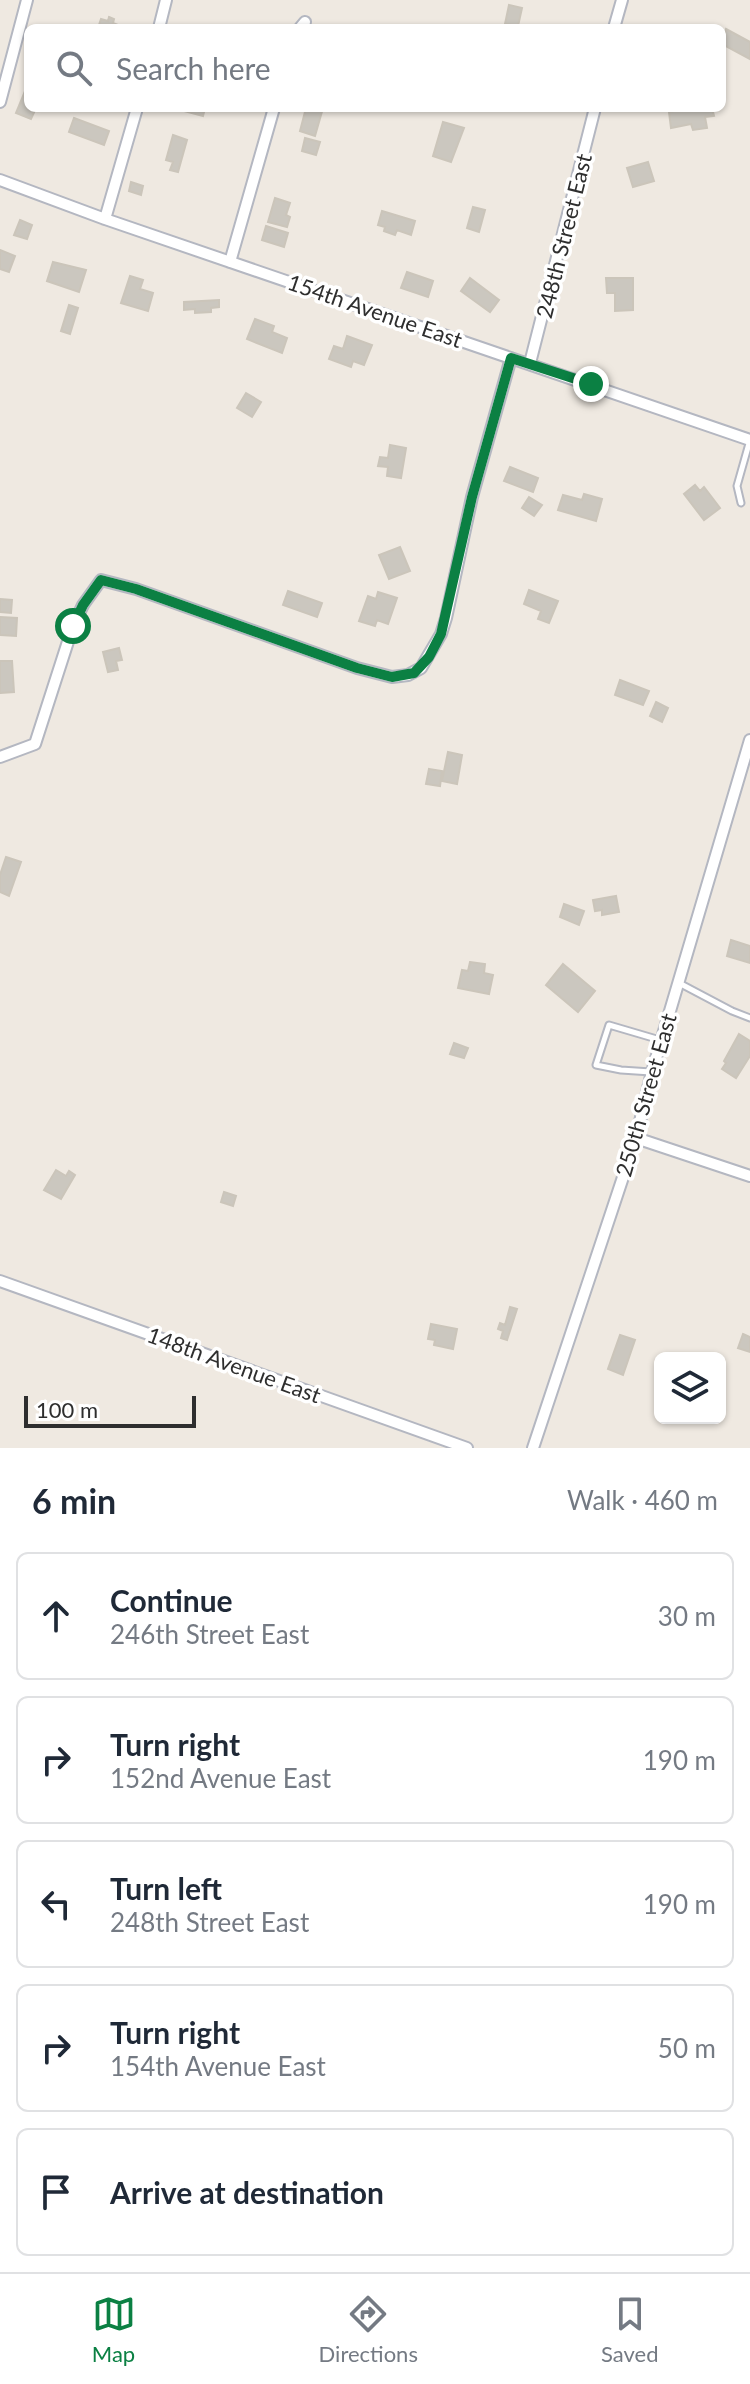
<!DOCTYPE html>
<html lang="en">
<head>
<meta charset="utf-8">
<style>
	:root { --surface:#fff; --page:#f2f2f3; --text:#1f2937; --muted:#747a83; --line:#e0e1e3; --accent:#0b8043 }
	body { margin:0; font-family:Lato,sans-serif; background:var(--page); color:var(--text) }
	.controls { position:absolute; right:24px; bottom:24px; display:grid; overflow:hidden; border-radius:12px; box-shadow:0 2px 6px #0004 }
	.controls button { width:72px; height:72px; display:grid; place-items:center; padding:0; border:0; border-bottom:2px solid var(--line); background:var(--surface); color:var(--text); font:40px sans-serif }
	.scale { position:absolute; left:24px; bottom:20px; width:172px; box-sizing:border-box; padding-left:8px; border:4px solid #2e2e2e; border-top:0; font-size:22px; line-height:28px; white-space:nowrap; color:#2e2e2e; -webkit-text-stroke:6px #fff; paint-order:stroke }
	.stop { position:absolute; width:24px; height:24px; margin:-18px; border:6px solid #0b8043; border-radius:50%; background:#fff }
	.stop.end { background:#0b8043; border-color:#fff; box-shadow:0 2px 8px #0008 }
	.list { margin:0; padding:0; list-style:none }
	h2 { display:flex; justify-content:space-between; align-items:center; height:104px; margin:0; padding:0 32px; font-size:34px }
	h2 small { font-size:26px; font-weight:400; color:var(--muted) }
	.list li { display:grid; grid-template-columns:52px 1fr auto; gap:24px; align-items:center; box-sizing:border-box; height:128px; margin:0 16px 16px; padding:0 16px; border:2px solid var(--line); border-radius:12px }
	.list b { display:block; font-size:30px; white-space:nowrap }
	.list p { margin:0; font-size:26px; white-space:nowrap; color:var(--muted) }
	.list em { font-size:26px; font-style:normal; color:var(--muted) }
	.icon { flex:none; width:44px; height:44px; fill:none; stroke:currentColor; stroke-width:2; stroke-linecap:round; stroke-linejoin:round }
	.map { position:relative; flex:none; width:750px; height:1448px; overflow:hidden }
	.search { position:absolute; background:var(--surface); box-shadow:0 2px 6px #0004; left:24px; right:24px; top:24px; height:88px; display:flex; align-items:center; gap:20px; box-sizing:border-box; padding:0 28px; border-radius:12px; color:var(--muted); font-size:30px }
	.sheet { height:824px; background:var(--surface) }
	nav { display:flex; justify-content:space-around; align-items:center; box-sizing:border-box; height:112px; border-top:2px solid var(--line); background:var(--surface); font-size:22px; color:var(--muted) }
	nav a { display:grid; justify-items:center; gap:4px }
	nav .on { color:var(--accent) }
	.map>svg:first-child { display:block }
	.building { fill:#cbc7bf; stroke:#cbc5ba; stroke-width:2 }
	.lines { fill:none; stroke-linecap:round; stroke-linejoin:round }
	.service-casing { stroke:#b4b7c1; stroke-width:9 }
	.minor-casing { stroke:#b4b7c1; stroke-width:14 }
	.service { stroke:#fff; stroke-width:5 }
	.minor { stroke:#fff; stroke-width:10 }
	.route { stroke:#0b8043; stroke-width:10 }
	.labels { text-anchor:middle; stroke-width:7; stroke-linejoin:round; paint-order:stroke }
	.street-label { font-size:22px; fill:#2e2e2e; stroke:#fff }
</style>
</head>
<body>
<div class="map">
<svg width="750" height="1448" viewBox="0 0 750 1448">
	<rect width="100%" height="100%" fill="#efe9e1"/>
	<path class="building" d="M509,5L522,8L518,26L505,24Z
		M109,17L114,19L113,23L125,28H98L101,19L108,21Z
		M726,29L750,42V59L722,44Z
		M28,84V108H36L31,119L16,113Z
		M173,108H205L203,116Z
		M306,108H323L315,136L300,131Z
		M692,108H712L714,116L705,117L707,128L693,130L691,124L671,128L669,112Z
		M74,118L109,131L104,145L69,132Z
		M443,122L464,128L451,162L433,156Z
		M173,135L187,140L178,172L170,170L173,162L166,160Z
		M305,138L320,142L316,155L302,151Z
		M648,162L654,181L633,187L627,168Z
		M131,182L143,186L141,195L129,191Z
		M275,198L290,203L286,215L290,217L287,227L268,222Z
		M473,207L485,210L479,232L467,228Z
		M382,211L415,221L411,235L397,230L395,235L384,231L385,227L378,225Z
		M20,220L32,225L27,239L14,235Z
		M266,226L288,233L284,247L262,240Z
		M0,250L15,256L9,272L0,269Z
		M53,262L86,270L79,292L47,281Z
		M407,272L433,281L428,297L401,288Z
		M130,276L143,280L140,289L153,293L148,311L121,303Z
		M470,278L499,300L490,312L461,291Z
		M606,278H633V310L615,311V293H607Z
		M219,300V307L211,308V312L195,313V309L184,310V302Z
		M69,305L78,308L70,334L61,331Z
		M255,319L274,326L272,332L287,338L282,353L247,339Z
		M347,336L372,345L364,365L353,361L351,367L329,359L334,346L343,349Z
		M246,393L261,402L252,417L237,408Z
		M390,445L406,448L401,478L387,476L388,467L378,466L380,457L388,458Z
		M510,467L538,478L533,492L504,481Z
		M695,485L700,491L704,487L720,508L704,520L684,494Z
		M584,494L602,499L596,521L558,510L563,495L582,500Z
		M529,497L542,505L534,516L522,508Z
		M400,547L410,571L389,579L379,555Z
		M529,590L558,601L549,623L538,619L541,611L524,604Z
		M288,591L322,603L317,617L283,605Z
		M378,592L397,598L388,624L377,620L375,626L359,621L368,596L376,599Z
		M0,599L12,600L11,613L0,612Z
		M0,617L17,618L16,636L0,635Z
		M119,648L122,660L116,661L118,670L108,672L103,652Z
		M0,661H12L14,692L0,693Z
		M620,680L649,691L643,705L615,695Z
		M656,702L668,708L662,722L650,716Z
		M448,752L462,755L457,784L442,781Z
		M429,769L442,771L440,786L426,784Z
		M6,857L21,862L9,896L0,892V875Z
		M616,896L619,912L602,915V910L595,911L593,900Z
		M564,904L584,911L579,925L560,917Z
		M731,940L750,946V963L727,956Z
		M470,962L485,964L484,973L493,975L489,994L458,988L462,970L468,971Z
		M563,964L595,991L578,1012L546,985Z
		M739,1034L750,1041V1056L736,1078L722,1069L726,1063L724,1061Z
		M454,1043L468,1048L464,1058L450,1054Z
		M56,1170L66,1176L69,1171L75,1175L61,1199L44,1190Z
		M224,1192L236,1196L233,1206L221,1202Z
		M510,1307L517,1309L507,1340L501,1338L503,1331L498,1329L500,1323L505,1325Z
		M431,1324L457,1329L453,1349L434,1345L435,1340L428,1339Z
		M743,1334L750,1337V1352L738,1348Z
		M620,1335L635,1340L623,1375L608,1369Z"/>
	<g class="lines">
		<defs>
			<path id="service" d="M741,503L737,486L750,440
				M679,983L732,1011L750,1018
				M651,1072L621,1070L596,1065L609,1025L660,1040"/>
			<path id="minor" d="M159,28L166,0
				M300,28L305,22
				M614,28L622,0
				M0,102L27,0
				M0,180L105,219L750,440
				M105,219L137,108
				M230,262L274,108
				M530,363L595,108
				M0,757L35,744L73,626L83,605L101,580L136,589L357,668L392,677L408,675L421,668L441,634L446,618L472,497L511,358
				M636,1138L750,1176
				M0,1281L467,1448
				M533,1448L636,1138L652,1072L750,740"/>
		</defs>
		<use href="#service" class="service-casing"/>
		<use href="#minor" class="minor-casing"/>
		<use href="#service" class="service"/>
		<use href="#minor" class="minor"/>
	</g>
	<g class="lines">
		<path class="route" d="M73,626L83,605L101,580L136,589L357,668L392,677L414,673L429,657L441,634L472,497L511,358L591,384"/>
	</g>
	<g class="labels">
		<g class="street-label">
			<text transform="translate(564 236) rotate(-76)" y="8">248th Street East</text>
			<text transform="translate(375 311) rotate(19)" y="8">154th Avenue East</text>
			<text transform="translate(646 1095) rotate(-74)" y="8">250th Street East</text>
			<text transform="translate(234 1365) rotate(20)" y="8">148th Avenue East</text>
		</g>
	</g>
</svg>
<div class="controls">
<button><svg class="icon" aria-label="layers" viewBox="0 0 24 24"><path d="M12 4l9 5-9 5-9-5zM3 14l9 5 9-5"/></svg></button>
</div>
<div class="scale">100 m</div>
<div class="stop" style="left:73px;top:626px"></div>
<div class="stop end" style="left:591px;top:384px"></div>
<div class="search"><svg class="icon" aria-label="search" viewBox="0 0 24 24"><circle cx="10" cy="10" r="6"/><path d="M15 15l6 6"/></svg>Search here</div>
</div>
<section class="sheet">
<h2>6 min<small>Walk · 460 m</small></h2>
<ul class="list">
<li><svg class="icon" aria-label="ahead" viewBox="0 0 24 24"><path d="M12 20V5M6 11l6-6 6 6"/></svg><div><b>Continue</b><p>246th Street East</p></div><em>30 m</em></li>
<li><svg class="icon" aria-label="right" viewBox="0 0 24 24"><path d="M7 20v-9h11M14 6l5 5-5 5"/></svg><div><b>Turn right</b><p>152nd Avenue East</p></div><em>190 m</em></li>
<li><svg class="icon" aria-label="left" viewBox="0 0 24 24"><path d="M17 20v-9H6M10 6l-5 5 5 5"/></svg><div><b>Turn left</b><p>248th Street East</p></div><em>190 m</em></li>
<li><svg class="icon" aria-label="right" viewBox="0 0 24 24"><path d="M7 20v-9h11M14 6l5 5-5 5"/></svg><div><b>Turn right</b><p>154th Avenue East</p></div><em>50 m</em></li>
<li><svg class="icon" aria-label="arrive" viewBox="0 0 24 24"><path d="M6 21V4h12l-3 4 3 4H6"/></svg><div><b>Arrive at destination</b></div></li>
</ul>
</section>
<nav>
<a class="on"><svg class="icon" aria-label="map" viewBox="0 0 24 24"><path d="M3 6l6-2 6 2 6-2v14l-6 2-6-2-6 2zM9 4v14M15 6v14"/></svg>Map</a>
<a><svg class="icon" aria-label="directions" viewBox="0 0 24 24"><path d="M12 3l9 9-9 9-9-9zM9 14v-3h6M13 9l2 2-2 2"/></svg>Directions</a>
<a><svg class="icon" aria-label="saved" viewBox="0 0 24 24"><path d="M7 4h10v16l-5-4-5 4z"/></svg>Saved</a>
</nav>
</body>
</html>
